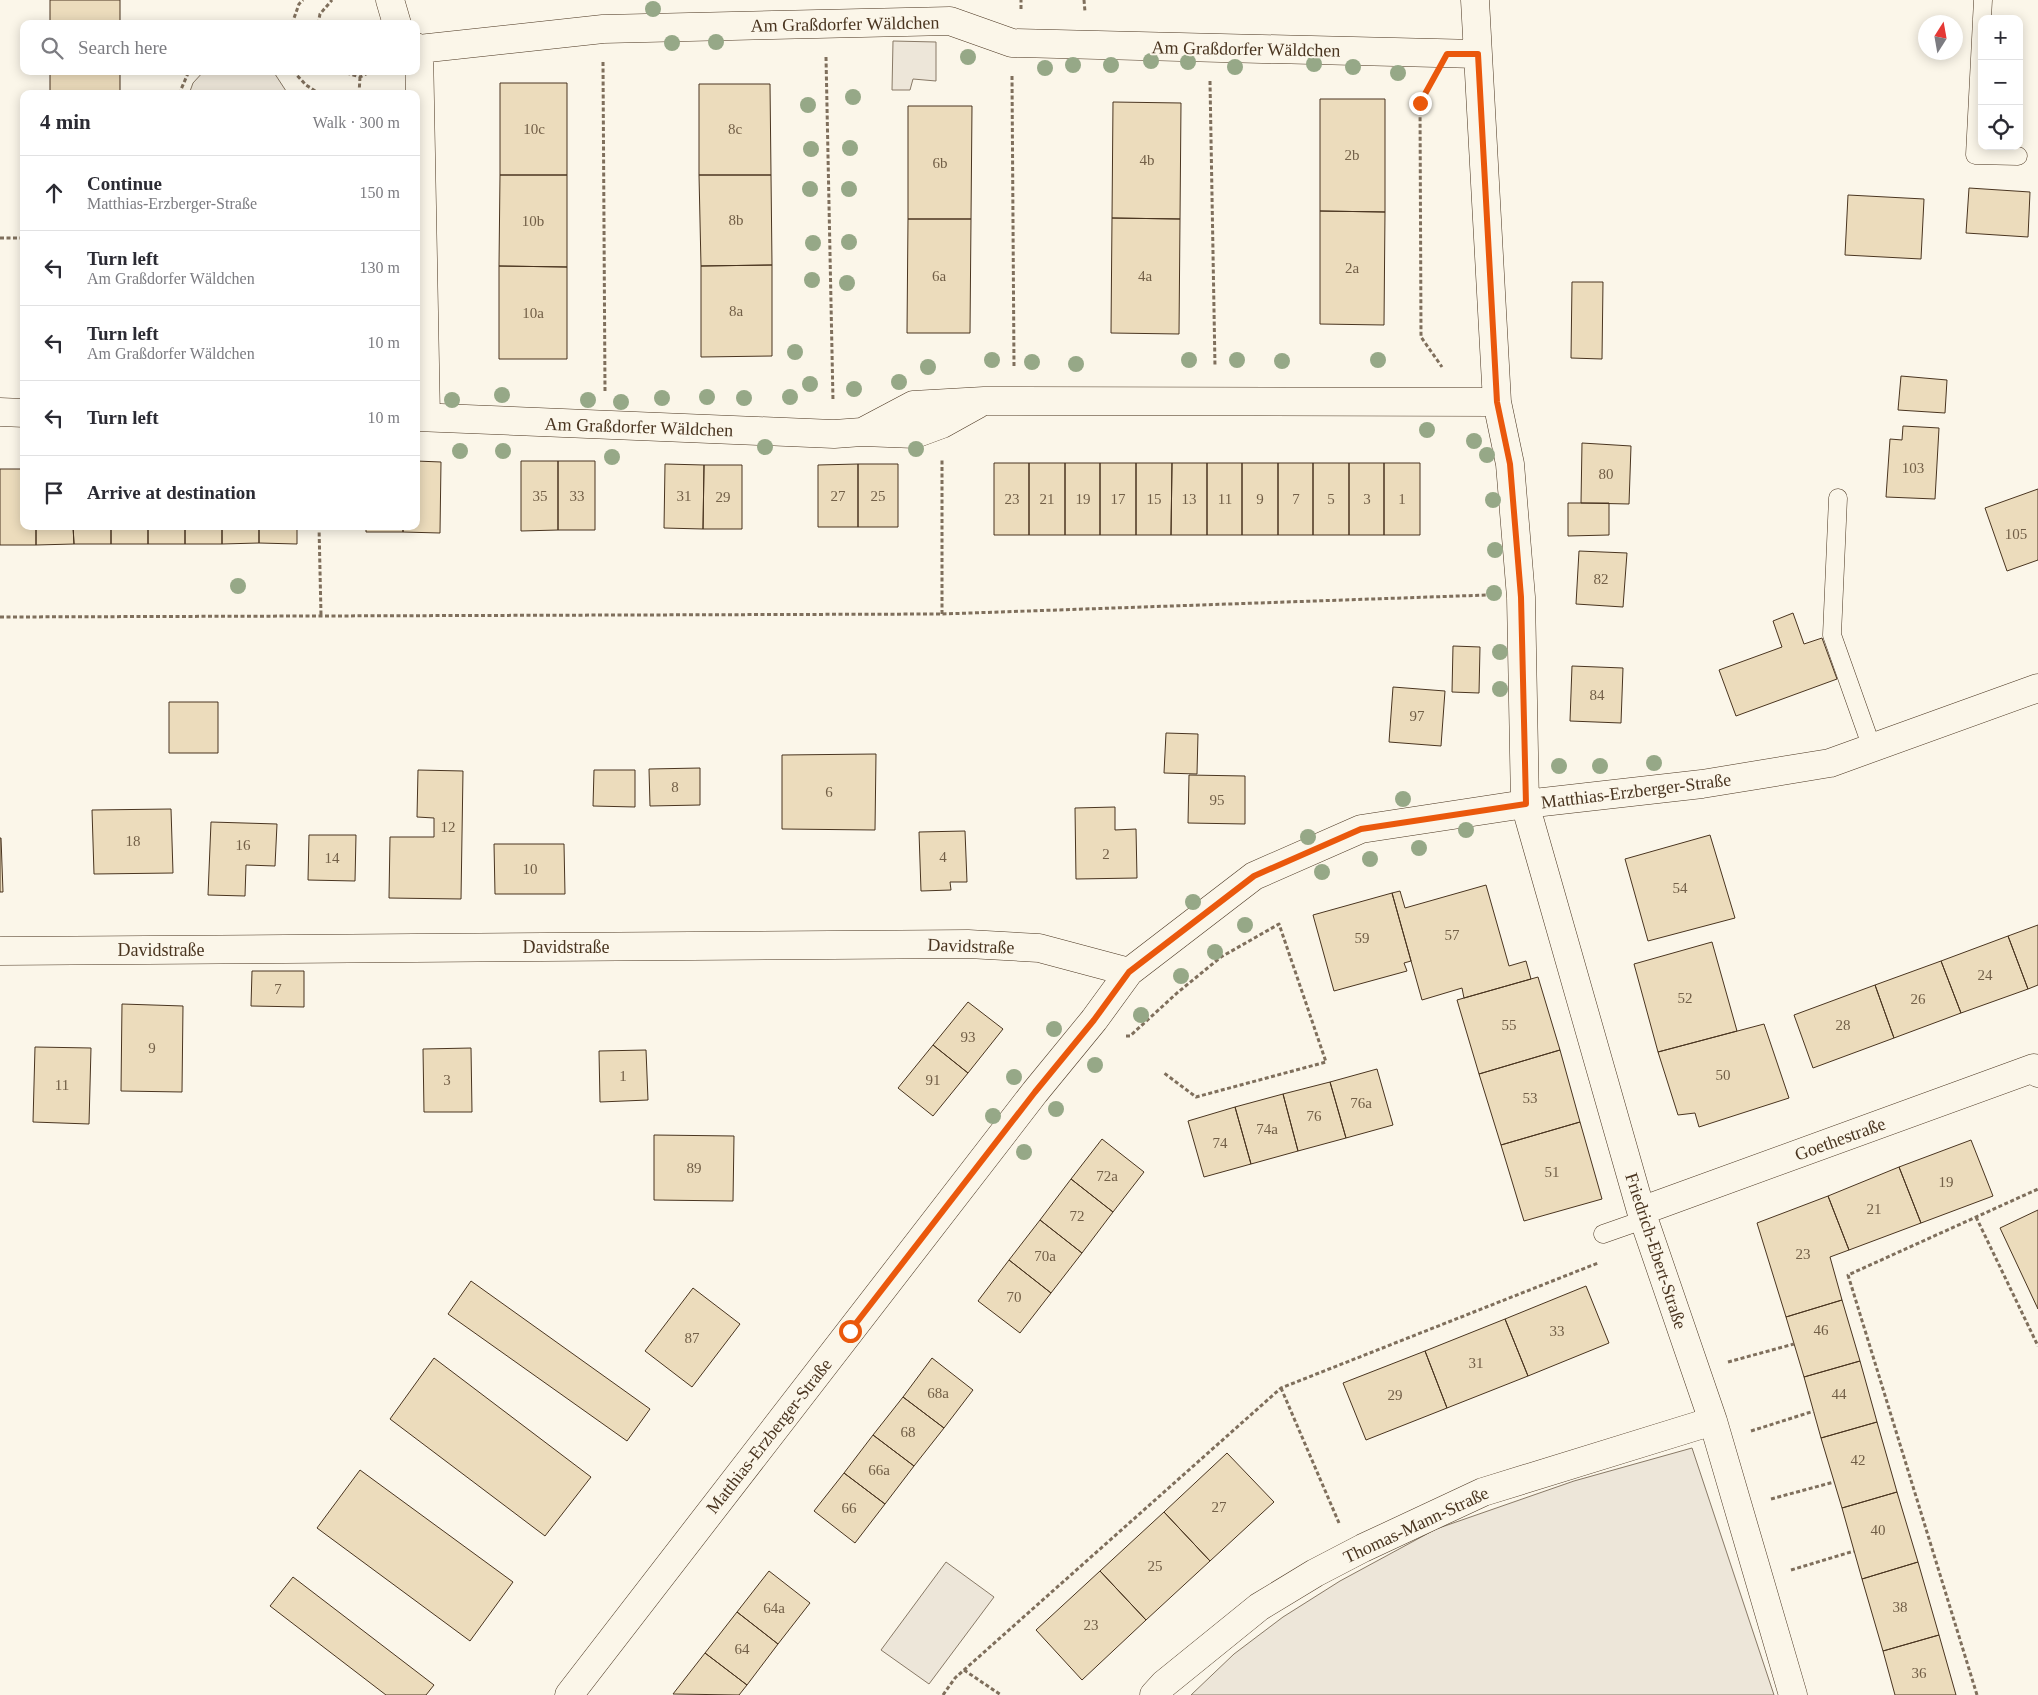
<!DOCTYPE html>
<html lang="en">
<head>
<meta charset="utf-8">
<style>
	:root { --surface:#fff; --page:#f2f2f3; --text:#2b2b33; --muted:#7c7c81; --line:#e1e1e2 }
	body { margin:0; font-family:Georgia,serif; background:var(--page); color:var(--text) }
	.controls { position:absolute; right:15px; top:15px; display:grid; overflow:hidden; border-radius:10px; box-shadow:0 2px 12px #0003 }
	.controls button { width:45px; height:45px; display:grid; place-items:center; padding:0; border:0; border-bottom:1px solid var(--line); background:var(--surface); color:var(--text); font:25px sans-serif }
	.compass { position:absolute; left:1918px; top:15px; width:45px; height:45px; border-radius:50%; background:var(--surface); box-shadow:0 2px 12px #0003; rotate:11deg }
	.stop { position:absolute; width:15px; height:15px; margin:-11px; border:4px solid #ea580c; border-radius:50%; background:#fff }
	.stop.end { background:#ea580c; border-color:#fff; box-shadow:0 1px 5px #0008 }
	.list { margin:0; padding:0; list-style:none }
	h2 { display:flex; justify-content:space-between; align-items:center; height:65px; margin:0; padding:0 20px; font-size:21px }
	h2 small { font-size:16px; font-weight:400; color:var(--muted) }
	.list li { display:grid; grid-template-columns:32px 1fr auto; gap:15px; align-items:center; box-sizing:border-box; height:75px; padding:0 20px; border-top:1px solid var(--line) }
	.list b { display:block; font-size:19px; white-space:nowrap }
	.list p { margin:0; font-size:16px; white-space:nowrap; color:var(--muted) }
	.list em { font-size:16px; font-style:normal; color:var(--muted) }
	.icon { flex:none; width:28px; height:28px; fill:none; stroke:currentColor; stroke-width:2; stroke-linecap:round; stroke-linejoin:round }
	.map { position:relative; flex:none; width:2038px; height:1695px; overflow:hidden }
	.search { position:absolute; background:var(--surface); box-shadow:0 2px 12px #0003; left:20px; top:20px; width:400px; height:55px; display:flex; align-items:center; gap:12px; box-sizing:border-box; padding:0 18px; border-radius:10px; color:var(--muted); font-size:19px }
	.panel { position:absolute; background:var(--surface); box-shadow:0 2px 12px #0003; left:20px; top:90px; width:400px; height:440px; border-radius:10px }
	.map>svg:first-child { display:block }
	.green { fill:#ede6d9; stroke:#887966 }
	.building { fill:#ecdcbc; stroke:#4a3520 }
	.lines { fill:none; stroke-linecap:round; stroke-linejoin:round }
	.lane-casing { stroke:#4a3520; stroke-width:19 }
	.street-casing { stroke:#4a3520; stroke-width:29 }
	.path { stroke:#7f6f5c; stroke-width:3; stroke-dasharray:4 2.5; stroke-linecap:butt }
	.lane { stroke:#fbf6e9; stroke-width:18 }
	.street { stroke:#fbf6e9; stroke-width:28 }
	.tree { fill:#96a887 }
	.route { stroke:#ea580c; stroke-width:6 }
	.labels { text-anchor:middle; stroke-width:4; stroke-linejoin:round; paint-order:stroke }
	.number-label { font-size:15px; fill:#725f47 }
	.street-label { font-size:18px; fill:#4a3520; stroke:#fbf6e9 }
</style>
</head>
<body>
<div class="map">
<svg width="2038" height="1695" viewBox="0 0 2038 1695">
	<rect width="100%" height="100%" fill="#fbf6e9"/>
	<path class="green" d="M893,41L936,42V81L913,79L910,90H892Z
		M204,71H273L288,94H189L193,83Z
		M1692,1448L1774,1695H1191L1234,1654L1283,1617L1340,1581L1436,1529L1574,1481Z
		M946,1562L994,1597L929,1684L881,1650Z"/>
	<path class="building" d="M50,0H120V24H50Z
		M50,71H120V94H50Z
		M500,83H567V175H500Z
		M699,84H770L771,175H699Z
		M1320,99H1385V212L1320,211Z
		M1113,102L1181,103L1180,219L1112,218Z
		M908,106H972L971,219H908Z
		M500,175H567V267L499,266Z
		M699,175H771L772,265L701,266Z
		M1969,188L2030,192L2028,237L1966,233Z
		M1848,195L1924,199L1921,259L1845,255Z
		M1320,211L1385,212L1384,325L1320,324Z
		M1112,218L1180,219L1179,334L1111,333Z
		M908,219H971L970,333H907Z
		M772,265V356L701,357V266Z
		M499,266L567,267V359H499Z
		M1572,282H1603L1602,359L1571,358Z
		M1901,376L1947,380L1945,413L1898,410Z
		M1903,426L1939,428L1935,499L1886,497L1890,439L1902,440Z
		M1582,443L1631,446L1629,504L1581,503Z
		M416,461L441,462L440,533L403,532V526H416Z
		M521,461H558V530L521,531Z
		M558,461H595V530H558Z
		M994,463H1029V535H994Z
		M1029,463H1065V535H1029Z
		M1065,463H1100V535H1065Z
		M1100,463H1136V535H1100Z
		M1136,463H1172L1171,535H1136Z
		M1172,463H1207V535H1171Z
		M1207,463H1242V535H1207Z
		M1242,463H1278V535H1242Z
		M1278,463H1313V535H1278Z
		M1313,463H1349V535H1313Z
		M1349,463H1384V535H1349Z
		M1384,463H1420V535H1384Z
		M665,464L704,465L703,529L664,528Z
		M858,464V527H818V465Z
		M858,464H898V527H858Z
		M704,465H742V529H703Z
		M0,469H24V526H36V545H0Z
		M2038,489V560L2007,571L1985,508Z
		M1568,503H1609V535L1568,536Z
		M36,526H73L74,544L36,545Z
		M73,526H111V544H74Z
		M111,526H148V544H111Z
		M148,526H185V544H148Z
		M185,526H222V544H185Z
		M222,526H259V543L222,544Z
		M259,526H297V544L259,543Z
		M366,526H403V532H366Z
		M1579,551L1627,553L1623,607L1576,604Z
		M1793,613L1804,644L1822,638L1837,679L1736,716L1719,670L1782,647L1773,621Z
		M1453,646L1480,647L1479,693L1452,692Z
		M1572,666L1623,668L1621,723L1570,721Z
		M1393,687L1445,691L1441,746L1389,742Z
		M169,702H218V753H169Z
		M1166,733L1198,734L1197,774L1164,773Z
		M876,754L875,830L782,829V755Z
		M700,768V805L650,806L649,769Z
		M418,770L463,771L461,899L389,898L390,837H434V818L417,817Z
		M594,770H635V807L593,806Z
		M1189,775L1245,776V824L1188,823Z
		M1115,807V830L1136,829L1137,878L1076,879L1075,808Z
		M171,809L173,873L94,874L92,810Z
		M211,822L277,824L275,866L246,865L245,896L208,895Z
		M965,831L967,882H950L951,890L921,891L919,832Z
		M309,835H356L355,881L308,880Z
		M1710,835L1735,918L1648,941L1625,859Z
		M0,838H1L3,892H0Z
		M494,844H564L565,894H495Z
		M1486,885L1509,966L1526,961L1531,979L1464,998L1462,988L1422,1000L1392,893L1400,891L1405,908Z
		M1392,893L1411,961L1404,963L1407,971L1334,991L1313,915Z
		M2038,925V985L2028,989L2008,936Z
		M2008,936L2028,989L1961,1013L1941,961Z
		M1712,942L1737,1031L1658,1052L1634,964Z
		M1941,961L1961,1013L1894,1038L1875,985Z
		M252,971H304V1007L251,1006Z
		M1538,977L1560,1050L1479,1074L1457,1000Z
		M1875,985L1894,1038L1813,1068L1794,1015Z
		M968,1002L1003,1029L968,1073L933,1045Z
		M122,1004L183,1006L182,1092L121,1091Z
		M1764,1024L1789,1098L1699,1127L1695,1113L1678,1115L1658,1052Z
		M933,1045L968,1073L933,1116L898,1088Z
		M35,1047L91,1048L89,1124L33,1122Z
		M471,1048L472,1112H424L423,1049Z
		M646,1050L648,1100L600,1102L599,1051Z
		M1560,1050L1580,1122L1501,1145L1479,1074Z
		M1377,1069L1393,1125L1346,1138L1330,1082Z
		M1330,1082L1346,1138L1298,1151L1283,1094Z
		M1283,1094L1298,1151L1251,1164L1235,1107Z
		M1235,1107L1251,1164L1204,1177L1188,1121Z
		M1580,1122L1602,1199L1524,1221L1501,1145Z
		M654,1135L734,1136L733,1201L654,1200Z
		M1102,1139L1144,1172L1113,1212L1071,1179Z
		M1971,1140L1993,1196L1921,1223L1899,1167Z
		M1899,1167L1921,1223L1849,1250L1828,1196Z
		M1071,1179L1113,1212L1082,1253L1040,1220Z
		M1828,1196L1849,1250L1830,1257L1842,1300L1786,1317L1757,1223Z
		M2038,1210V1309L2000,1228Z
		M1040,1220L1082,1253L1051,1293L1009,1260Z
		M1009,1260L1051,1293L1020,1333L978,1301Z
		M471,1281L650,1409L627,1441L448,1314Z
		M1586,1286L1609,1343L1528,1376L1505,1319Z
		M693,1288L740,1324L692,1387L645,1351Z
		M1842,1300L1860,1361L1804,1377L1786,1317Z
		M1505,1319L1528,1376L1447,1408L1425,1351Z
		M1425,1351L1447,1408L1366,1440L1343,1383Z
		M434,1358L591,1477L545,1536L390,1419Z
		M932,1358L973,1390L944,1428L903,1397Z
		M1860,1361L1877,1422L1821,1438L1804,1377Z
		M903,1397L944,1428L914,1466L873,1435Z
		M1877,1422L1897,1492L1842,1508L1821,1438Z
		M873,1435L914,1466L885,1504L844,1473Z
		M1227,1453L1274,1502L1210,1561L1164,1512Z
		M360,1470L513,1582L470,1641L317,1528Z
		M844,1473L885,1504L855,1543L814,1511Z
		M1897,1492L1918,1562L1862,1579L1842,1508Z
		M1164,1512L1210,1561L1146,1620L1100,1571Z
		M1918,1562L1939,1635L1883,1651L1862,1579Z
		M769,1571L810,1603L778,1644L737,1612Z
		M1100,1571L1146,1620L1082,1680L1036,1630Z
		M293,1577L434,1685L426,1695H386L270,1606Z
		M737,1612L778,1644L747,1685L705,1653Z
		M1939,1635L1956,1695H1895L1883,1651Z
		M705,1653L747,1685L739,1695L673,1694Z"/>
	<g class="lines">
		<defs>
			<path id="lane" d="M1982,19L1983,0
				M1982,20L1975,155L2018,156
				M1838,498L1832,635L1872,748
				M1603,1234L1643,1220"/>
			<path id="street" d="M390,0L397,24
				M1475,0L1497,402L1510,464L1521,597L1525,804L1641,1211L1713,1421L1793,1695
				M416,47L419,49L426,417
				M419,49L603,29L950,21L1012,43L1478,54
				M0,412L24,413
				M416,417L834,434L862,432L915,434L942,424L978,404
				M862,432L913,405L984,401L1497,402
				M0,951L968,944L1039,948L1129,972
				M1641,1211L2034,1068L2038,1073
				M569,1695L1035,1092L1094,1020L1129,972L1254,876L1361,829L1525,804L1702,784L1830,763L2038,688
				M1154,1695L1164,1684L1259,1607L1315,1573L1363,1548L1483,1492L1713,1421"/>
		</defs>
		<use href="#lane" class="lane-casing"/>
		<use href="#street" class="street-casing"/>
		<path class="path" d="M1084,0L1085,12
			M1021,9V0
			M292,24L299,4L303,0
			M318,24L320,14L332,0
			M826,57L833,401
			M603,62L605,391
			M293,71L306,85L320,94
			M340,71L360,77L372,71
			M1012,76L1014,367
			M1210,81L1215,367
			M1429,87L1420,103L1421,337L1442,367
			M179,94L189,71
			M359,94L360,77
			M0,238H24
			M319,526L321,615
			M942,614V460
			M0,617L942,614L1487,595
			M1126,1036H1130L1177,993L1221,957L1279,924L1326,1062L1196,1097L1164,1073
			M1976,1217L2038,1346
			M1728,1362L1794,1344
			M1281,1388L1339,1523
			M1751,1431L1814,1411
			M1771,1499L1834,1482
			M1791,1570L1854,1551
			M964,1670L1001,1695
			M943,1695L955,1678L1281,1388L1598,1263
			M1977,1695L1848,1275L2038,1189"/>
		<use href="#lane" class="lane"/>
		<use href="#street" class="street"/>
	</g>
	<g class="tree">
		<circle cx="653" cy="9" r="8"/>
		<circle cx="716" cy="42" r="8"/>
		<circle cx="672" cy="43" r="8"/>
		<circle cx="968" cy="57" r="8"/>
		<circle cx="1151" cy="61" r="8"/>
		<circle cx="1188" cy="62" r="8"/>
		<circle cx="1314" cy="64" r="8"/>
		<circle cx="1073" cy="65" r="8"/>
		<circle cx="1111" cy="65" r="8"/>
		<circle cx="1235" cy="67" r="8"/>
		<circle cx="1353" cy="67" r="8"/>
		<circle cx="1045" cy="68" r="8"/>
		<circle cx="1398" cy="73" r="8"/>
		<circle cx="853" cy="97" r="8"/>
		<circle cx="808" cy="105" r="8"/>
		<circle cx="850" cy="148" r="8"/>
		<circle cx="811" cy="149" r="8"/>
		<circle cx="810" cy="189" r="8"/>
		<circle cx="849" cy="189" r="8"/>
		<circle cx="849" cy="242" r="8"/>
		<circle cx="813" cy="243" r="8"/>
		<circle cx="812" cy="280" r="8"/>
		<circle cx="847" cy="283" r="8"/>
		<circle cx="795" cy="352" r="8"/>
		<circle cx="992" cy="360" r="8"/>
		<circle cx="1189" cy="360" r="8"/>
		<circle cx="1237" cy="360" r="8"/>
		<circle cx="1378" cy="360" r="8"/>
		<circle cx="1282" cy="361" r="8"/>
		<circle cx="1032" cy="362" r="8"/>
		<circle cx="1076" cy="364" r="8"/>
		<circle cx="928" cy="367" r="8"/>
		<circle cx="899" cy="382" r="8"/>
		<circle cx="810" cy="384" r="8"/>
		<circle cx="854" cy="389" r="8"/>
		<circle cx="502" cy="395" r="8"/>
		<circle cx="707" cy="397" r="8"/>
		<circle cx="790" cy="397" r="8"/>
		<circle cx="662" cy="398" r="8"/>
		<circle cx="744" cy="398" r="8"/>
		<circle cx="452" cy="400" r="8"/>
		<circle cx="588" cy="400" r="8"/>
		<circle cx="621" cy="402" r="8"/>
		<circle cx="1427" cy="430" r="8"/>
		<circle cx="1474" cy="441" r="8"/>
		<circle cx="765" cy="447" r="8"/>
		<circle cx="916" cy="449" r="8"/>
		<circle cx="460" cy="451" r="8"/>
		<circle cx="503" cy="451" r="8"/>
		<circle cx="1487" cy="455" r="8"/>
		<circle cx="612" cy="457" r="8"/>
		<circle cx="1493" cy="500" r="8"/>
		<circle cx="1495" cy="550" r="8"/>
		<circle cx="238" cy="586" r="8"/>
		<circle cx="1494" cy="593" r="8"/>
		<circle cx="1500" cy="652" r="8"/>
		<circle cx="1500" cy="689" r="8"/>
		<circle cx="1654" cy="763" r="8"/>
		<circle cx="1559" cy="766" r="8"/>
		<circle cx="1600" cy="766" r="8"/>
		<circle cx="1403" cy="799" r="8"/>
		<circle cx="1466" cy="830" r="8"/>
		<circle cx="1308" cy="837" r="8"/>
		<circle cx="1419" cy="848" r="8"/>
		<circle cx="1370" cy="859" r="8"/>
		<circle cx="1322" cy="872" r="8"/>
		<circle cx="1193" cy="902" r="8"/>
		<circle cx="1245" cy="925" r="8"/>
		<circle cx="1215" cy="952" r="8"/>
		<circle cx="1181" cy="976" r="8"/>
		<circle cx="1141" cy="1015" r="8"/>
		<circle cx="1054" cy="1029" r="8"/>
		<circle cx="1095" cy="1065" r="8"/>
		<circle cx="1014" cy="1077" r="8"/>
		<circle cx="1056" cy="1109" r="8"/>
		<circle cx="993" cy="1116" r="8"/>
		<circle cx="1024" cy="1152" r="8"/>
	</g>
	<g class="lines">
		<path class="route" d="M850,1331L1035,1092L1094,1020L1129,972L1254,876L1361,829L1526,804L1521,597L1510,464L1497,402L1478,54H1447L1420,103"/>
	</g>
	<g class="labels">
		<g class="number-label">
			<text x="534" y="134">10c</text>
			<text x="735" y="134">8c</text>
			<text x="1352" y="160">2b</text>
			<text x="1147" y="165">4b</text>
			<text x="940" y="168">6b</text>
			<text x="736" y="225">8b</text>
			<text x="533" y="226">10b</text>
			<text x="1352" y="273">2a</text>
			<text x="939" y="281">6a</text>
			<text x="1145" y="281">4a</text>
			<text x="736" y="316">8a</text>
			<text x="533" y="318">10a</text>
			<text x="1913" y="473">103</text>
			<text x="1606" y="479">80</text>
			<text x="540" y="501">35</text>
			<text x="577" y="501">33</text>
			<text x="684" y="501">31</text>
			<text x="838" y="501">27</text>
			<text x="878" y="501">25</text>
			<text x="723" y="502">29</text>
			<text x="1012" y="504">23</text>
			<text x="1047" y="504">21</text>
			<text x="1083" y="504">19</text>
			<text x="1118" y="504">17</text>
			<text x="1154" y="504">15</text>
			<text x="1189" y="504">13</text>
			<text x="1225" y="504">11</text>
			<text x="1260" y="504">9</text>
			<text x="1296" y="504">7</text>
			<text x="1331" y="504">5</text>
			<text x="1367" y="504">3</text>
			<text x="1402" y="504">1</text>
			<text x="2016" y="539">105</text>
			<text x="1601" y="584">82</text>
			<text x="1597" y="700">84</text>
			<text x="1417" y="721">97</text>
			<text x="675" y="792">8</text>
			<text x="829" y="797">6</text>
			<text x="1217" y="805">95</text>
			<text x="448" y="832">12</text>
			<text x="133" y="846">18</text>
			<text x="243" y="850">16</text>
			<text x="1106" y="859">2</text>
			<text x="943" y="862">4</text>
			<text x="332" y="863">14</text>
			<text x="530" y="874">10</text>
			<text x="1680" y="893">54</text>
			<text x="1452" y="940">57</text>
			<text x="1362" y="943">59</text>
			<text x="1985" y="980">24</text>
			<text x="278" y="994">7</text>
			<text x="1685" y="1003">52</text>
			<text x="1918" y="1004">26</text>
			<text x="1509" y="1030">55</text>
			<text x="1843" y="1030">28</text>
			<text x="968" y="1042">93</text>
			<text x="152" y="1053">9</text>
			<text x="1723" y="1080">50</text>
			<text x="623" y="1081">1</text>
			<text x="447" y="1085">3</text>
			<text x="933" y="1085">91</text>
			<text x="62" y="1090">11</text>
			<text x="1530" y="1103">53</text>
			<text x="1361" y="1108">76a</text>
			<text x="1314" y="1121">76</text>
			<text x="1267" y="1134">74a</text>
			<text x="1220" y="1148">74</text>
			<text x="694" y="1173">89</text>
			<text x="1552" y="1177">51</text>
			<text x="1107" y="1181">72a</text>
			<text x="1946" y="1187">19</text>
			<text x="1874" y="1214">21</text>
			<text x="1077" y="1221">72</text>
			<text x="1803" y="1259">23</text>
			<text x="1045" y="1261">70a</text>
			<text x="1014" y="1302">70</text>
			<text x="1821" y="1335">46</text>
			<text x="1557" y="1336">33</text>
			<text x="692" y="1343">87</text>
			<text x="1476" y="1368">31</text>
			<text x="938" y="1398">68a</text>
			<text x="1839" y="1399">44</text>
			<text x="1395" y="1400">29</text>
			<text x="908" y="1437">68</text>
			<text x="1858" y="1465">42</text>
			<text x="879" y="1475">66a</text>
			<text x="1219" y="1512">27</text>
			<text x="849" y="1513">66</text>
			<text x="1878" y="1535">40</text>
			<text x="1155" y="1571">25</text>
			<text x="1900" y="1612">38</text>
			<text x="774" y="1613">64a</text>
			<text x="1091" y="1630">23</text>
			<text x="742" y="1654">64</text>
			<text x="1919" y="1678">36</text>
		</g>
		<g class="street-label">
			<text transform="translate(845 24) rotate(-1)" y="6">Am Graßdorfer Wäldchen</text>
			<text transform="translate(1246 49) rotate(1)" y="6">Am Graßdorfer Wäldchen</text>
			<text transform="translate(639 427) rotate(2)" y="6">Am Graßdorfer Wäldchen</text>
			<text transform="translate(1636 791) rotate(-7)" y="6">Matthias-Erzberger-Straße</text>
			<text transform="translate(971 946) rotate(2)" y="6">Davidstraße</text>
			<text x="566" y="953">Davidstraße</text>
			<text x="161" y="956">Davidstraße</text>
			<text transform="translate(1840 1139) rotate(-20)" y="6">Goethestraße</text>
			<text transform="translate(1656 1251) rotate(72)" y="6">Friedrich-Ebert-Straße</text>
			<text transform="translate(769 1436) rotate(-52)" y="6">Matthias-Erzberger-Straße</text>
			<text transform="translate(1416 1525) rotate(-25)" y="6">Thomas-Mann-Straße</text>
		</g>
	</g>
</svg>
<div class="controls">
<button>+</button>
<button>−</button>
<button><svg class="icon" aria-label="locate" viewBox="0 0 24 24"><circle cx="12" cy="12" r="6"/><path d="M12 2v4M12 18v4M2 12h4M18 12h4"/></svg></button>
</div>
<svg class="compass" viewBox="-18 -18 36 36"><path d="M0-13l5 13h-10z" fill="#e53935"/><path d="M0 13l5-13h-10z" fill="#7c7c81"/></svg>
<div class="stop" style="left:850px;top:1331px"></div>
<div class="stop end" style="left:1420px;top:103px"></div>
<div class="search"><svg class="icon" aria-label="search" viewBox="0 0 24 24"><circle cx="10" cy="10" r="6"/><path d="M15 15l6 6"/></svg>Search here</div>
<section class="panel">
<h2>4 min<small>Walk · 300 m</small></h2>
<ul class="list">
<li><svg class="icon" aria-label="ahead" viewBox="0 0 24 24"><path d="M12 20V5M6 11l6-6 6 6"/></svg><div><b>Continue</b><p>Matthias-Erzberger-Straße</p></div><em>150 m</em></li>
<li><svg class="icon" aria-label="left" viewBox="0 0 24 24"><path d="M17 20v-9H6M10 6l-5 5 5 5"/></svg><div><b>Turn left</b><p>Am Graßdorfer Wäldchen</p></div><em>130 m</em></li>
<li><svg class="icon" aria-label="left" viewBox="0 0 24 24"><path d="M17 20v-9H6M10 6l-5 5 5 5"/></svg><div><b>Turn left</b><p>Am Graßdorfer Wäldchen</p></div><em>10 m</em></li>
<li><svg class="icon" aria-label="left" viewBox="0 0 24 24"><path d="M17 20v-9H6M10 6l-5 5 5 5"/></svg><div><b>Turn left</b></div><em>10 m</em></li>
<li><svg class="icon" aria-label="arrive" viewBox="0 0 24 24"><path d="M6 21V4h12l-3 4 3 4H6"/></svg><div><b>Arrive at destination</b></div></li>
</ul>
</section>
</div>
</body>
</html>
